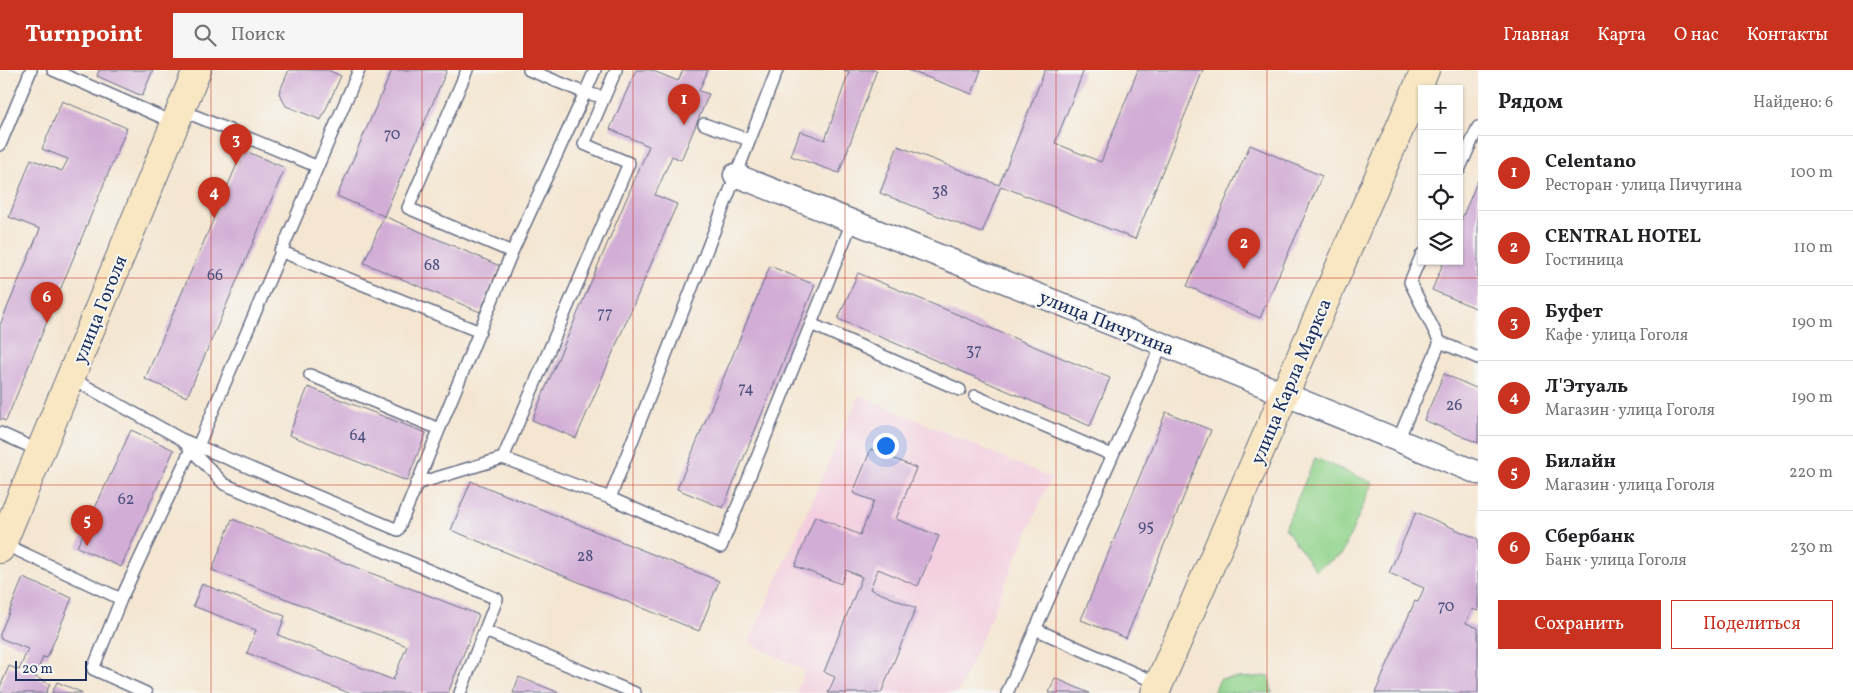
<!DOCTYPE html>
<html lang="ru">
<head>
<meta charset="utf-8">
<style>
	:root { --surface:#fff; --page:#f6f6f6; --text:#202124; --muted:#757577; --line:#e0e0e0; --accent:#c8321e }
	body { margin:0; font-family:Vollkorn,serif; background:var(--page); color:var(--text) }
	.controls { position:absolute; right:15px; top:15px; display:grid; overflow:hidden; border-radius:0px; box-shadow:0 1px 4px #0004 }
	.controls button { width:45px; height:45px; display:grid; place-items:center; padding:0; border:0; border-bottom:1px solid var(--line); background:var(--surface); color:var(--text); font:25px sans-serif }
	.scale { position:absolute; left:15px; bottom:12px; width:72px; box-sizing:border-box; padding-left:5px; border:2px solid #1b2f5e; border-top:0; font-size:14px; line-height:18px; white-space:nowrap; color:#1b2f5e; -webkit-text-stroke:4px #f6f6f2; paint-order:stroke }
	.you { position:absolute; left:885px; top:375px; width:18px; height:18px; margin:-12px; border:4px solid #fff; border-radius:50%; background:#1a73e8; box-shadow:0 0 0 8px #1a73e833 }
	.badge { display:grid; place-items:center; width:32px; height:32px; border-radius:50%; background:var(--accent); color:#fff; font-size:16px; font-weight:700 }
	.pin { position:absolute; translate:-50% -41px; filter:drop-shadow(0 1px 2px #0008) }
	.pin::after { content:''; position:absolute; top:26px; width:18px; height:15px; background:inherit; clip-path:polygon(0 0,100% 0,50% 100%) }
	.list { margin:0; padding:0; list-style:none }
	h2 { display:flex; justify-content:space-between; align-items:center; height:65px; margin:0; padding:0 20px; font-size:21px }
	h2 small { font-size:16px; font-weight:400; color:var(--muted) }
	.list li { display:grid; grid-template-columns:32px 1fr auto; gap:15px; align-items:center; box-sizing:border-box; height:75px; padding:0 20px; border-top:1px solid var(--line) }
	.list b { display:block; font-size:19px; white-space:nowrap }
	.list p { margin:0; font-size:16px; white-space:nowrap; color:var(--muted) }
	.list em { font-size:16px; font-style:normal; color:var(--muted) }
	.actions { display:flex; gap:10px; padding:15px 20px }
	.actions a { flex:1; padding:11px 0; border:1px solid var(--accent); border-radius:0px; text-align:center; font-size:18px; color:var(--accent) }
	.actions .main { background:var(--accent); color:#fff }
	.icon { flex:none; width:28px; height:28px; fill:none; stroke:currentColor; stroke-width:2; stroke-linecap:round; stroke-linejoin:round }
	.map { position:relative; flex:none; width:1478px; height:623px; overflow:hidden }
	header { display:flex; align-items:center; gap:30px; box-sizing:border-box; height:70px; padding:0 25px; background:var(--accent); color:#fff }
	header strong { font-size:24px }
	nav { display:flex; gap:28px; margin-inline-start:auto; font-size:18px }
	.search { width:350px; height:45px; background:var(--page); display:flex; align-items:center; gap:12px; box-sizing:border-box; padding:0 18px; border-radius:0px; color:var(--muted); font-size:19px }
	main { display:flex }
	aside { flex:1; background:var(--surface) }
	.map>svg:first-child { display:block }
	.built { fill:#f3cfdf }
	.green { fill:#91d38b; stroke:#568174 }
	.building { fill:#d2add6 }
	.lines { fill:none; stroke-linecap:round; stroke-linejoin:round }
	.lane-casing { stroke:#676f86; stroke-width:14 }
	.street-casing { stroke:#676f86; stroke-width:25 }
	.secondary-casing { stroke:#676f86; stroke-width:30 }
	.lane { stroke:#fff; stroke-width:11 }
	.street { stroke:#fff; stroke-width:22 }
	.secondary { stroke:#f9e7c3; stroke-width:28 }
	.grid { fill:none; stroke:#c8321e; stroke-width:1; stroke-opacity:0.55 }
	.labels { text-anchor:middle; stroke-width:4; stroke-linejoin:round; paint-order:stroke }
	.number-label { font-size:16px; fill:#494e7c }
	.street-label { font-size:19px; fill:#1b2f5e; stroke:#f6f6f2 }
</style>
</head>
<body>
<header>
<strong>Turnpoint</strong>
<div class="search"><svg class="icon" aria-label="search" viewBox="0 0 24 24"><circle cx="10" cy="10" r="6"/><path d="M15 15l6 6"/></svg>Поиск</div>
<nav><a>Главная</a><a>Карта</a><a>О нас</a><a>Контакты</a></nav>
</header>
<main>
<div class="map">
<svg width="1478" height="623" viewBox="0 0 1478 623">
	<rect width="100%" height="100%" fill="#f6f6f2"/>
	<filter id="ink" filterUnits="userSpaceOnUse"><feTurbulence type="fractalNoise" baseFrequency=".02" numOctaves="2"/><feDisplacementMap in="SourceGraphic" scale="10" xChannelSelector="R" yChannelSelector="G"/><feConvolveMatrix kernelMatrix="1 2 1 2 8 2 1 2 1" color-interpolation-filters="sRGB"/></filter>
	<filter id="wash" filterUnits="userSpaceOnUse"><feTurbulence type="fractalNoise" baseFrequency=".0096" numOctaves="4" result="noise"/><feDisplacementMap in="SourceGraphic" scale="20" xChannelSelector="R" yChannelSelector="G"/><feGaussianBlur stdDeviation="1.12" result="paint"/><feColorMatrix in="noise" values="0 0 0 0 0 0 0 0 0 0 0 0 0 0 0 0 0 1.4 0 .05"/><feComposite in="paint" operator="in"/></filter>
	<g filter="url(#wash)">
		<rect width="100%" height="100%" fill="#f4e6d1"/>
		<path class="built" d="M859,325L1051,408L958,623H796L805,600L749,573Z"/>
		<path class="green" d="M1315,388L1373,413L1342,484L1315,500L1285,458Z
			M1269,606L1272,623H1214L1220,609Z"/>
		<g id="blocks">
			<path class="building" d="M99,0H153L142,26L97,6Z
				M289,0H328L341,6L321,50L286,36L279,23Z
				M392,0H447L384,146L500,196L480,242L364,193L384,146L337,126Z
				M636,0H651L678,11L683,0H708L699,21L709,24L681,90L672,86L655,125L677,134L576,368L532,350L649,76L610,59Z
				M844,0H877L839,103L791,86L800,61L825,70L849,2Z
				M908,0H981L972,24Z
				M1045,0H1084L1055,73L1101,92L1138,0H1203L1135,169L1001,116L982,163L880,123L898,76L999,115Z
				M62,31L127,58L6,351L0,349V255L40,159L9,147L31,89L62,101L68,89L42,79Z
				M1250,75L1322,106L1260,248L1187,216Z
				M243,80L285,98L187,327L145,309Z
				M1478,110V239L1432,220L1444,191H1459V155Z
				M770,196L815,215L723,438L677,419Z
				M858,203L1110,308L1090,356L838,249Z
				M1444,304L1478,319V373L1424,350Z
				M308,317L426,363L407,411L289,365Z
				M1166,342L1211,360L1126,568L1081,550Z
				M131,360L174,380L121,497L77,477Z
				M871,379L916,398L896,449L939,466L918,516L878,499L870,519L916,538L881,623H828L835,607L824,602L862,507L846,500L841,514L795,496L815,446L860,465L874,431L853,423Z
				M471,411L719,511L699,561L451,460Z
				M1416,442L1478,469V541L1472,539L1466,553L1478,558V623H1375L1415,531L1418,532L1424,518L1389,503Z
				M232,449L479,545L448,623H349L247,583L256,560L193,536L202,514L285,546L278,565L393,610L407,576L212,500Z
				M23,508L72,528L47,588L43,587L35,607L50,614L46,623H0V617L9,596L19,600L28,579L0,568V564Z
				M519,607L560,623H513Z
				M1055,608L1089,623H1049Z
				M57,612L83,623H52Z"/>
		</g>
	</g>
	<g filter="url(#ink)">
		<use href="#blocks" fill-opacity="0" stroke="#676f86" stroke-width="1"/>
		<g class="lines">
			<defs>
				<path id="lane" d="M53,0L175,53
					M467,0L408,138L512,182
					M529,0L585,23L595,0
					M181,40L316,96
					M704,54L749,70
					M0,75L31,0
					M1459,100L1478,57
					M280,181L480,262
					M1422,184L1410,212L1440,272L1478,288
					M811,254L960,320
					M310,305L439,359
					M71,308L181,369L224,414L497,529L460,623
					M975,326L1112,385
					M0,363L40,381
					M181,369L398,460L512,182L585,23L604,27
					M1398,370L1440,272
					M198,376L359,0
					M503,388L610,428L721,477L852,152
					M416,414L503,388L629,93L584,74L616,0
					M610,428L777,0
					M2,473L121,529L93,599L146,623
					M121,529L191,379
					M1035,559L1159,614
					M485,561L635,623
					M1007,623L1162,274"/>
				<path id="street" d="M735,105L1162,274L1478,403"/>
				<path id="secondary" d="M0,479L197,0
					M1155,623L1425,0"/>
			</defs>
			<use href="#lane" class="lane-casing"/>
			<use href="#street" class="street-casing"/>
			<use href="#secondary" class="secondary-casing"/>
			<use href="#lane" class="lane"/>
			<use href="#street" class="street"/>
			<use href="#secondary" class="secondary"/>
		</g>
	</g>
	<path class="grid" d="M211,0V623M422,0V623M633,0V623M845,0V623M1056,0V623M1267,0V623M0,208H1478M0,415H1478"/>
	<g class="labels">
		<g class="number-label">
			<text x="392" y="69">70</text>
			<text x="940" y="126">38</text>
			<text x="432" y="200">68</text>
			<text x="215" y="210">66</text>
			<text x="605" y="248">77</text>
			<text x="974" y="285">37</text>
			<text x="746" y="323">74</text>
			<text x="1454" y="340">26</text>
			<text x="358" y="370">64</text>
			<text x="126" y="434">62</text>
			<text x="1146" y="461">95</text>
			<text x="585" y="491">28</text>
			<text x="1446" y="541">70</text>
		</g>
		<g class="street-label">
			<text transform="translate(99 239) rotate(-68)" y="7">улица Гоголя</text>
			<text transform="translate(1107 252) rotate(22)" y="7">улица Пичугина</text>
			<text transform="translate(1290 311) rotate(-67)" y="7">улица Карла Маркса</text>
		</g>
	</g>
</svg>
<div class="controls">
<button>+</button>
<button>−</button>
<button><svg class="icon" aria-label="locate" viewBox="0 0 24 24"><circle cx="12" cy="12" r="6"/><path d="M12 2v4M12 18v4M2 12h4M18 12h4"/></svg></button>
<button><svg class="icon" aria-label="layers" viewBox="0 0 24 24"><path d="M12 4l9 5-9 5-9-5zM3 14l9 5 9-5"/></svg></button>
</div>
<div class="scale">20 m</div>
<div class="you"></div>
<div class="pin badge" style="left:684px;top:55px">1</div>
<div class="pin badge" style="left:1244px;top:199px">2</div>
<div class="pin badge" style="left:236px;top:95px">3</div>
<div class="pin badge" style="left:214px;top:148px">4</div>
<div class="pin badge" style="left:87px;top:476px">5</div>
<div class="pin badge" style="left:47px;top:253px">6</div>
</div>
<aside>
<h2>Рядом<small>Найдено: 6</small></h2>
<ul class="list">
<li><span class="badge">1</span><div><b>Celentano</b><p>Ресторан · улица Пичугина</p></div><em>100 m</em></li>
<li><span class="badge">2</span><div><b>СENTRAL HOTEL</b><p>Гостиница</p></div><em>110 m</em></li>
<li><span class="badge">3</span><div><b>Буфет</b><p>Кафе · улица Гоголя</p></div><em>190 m</em></li>
<li><span class="badge">4</span><div><b>Л'Этуаль</b><p>Магазин · улица Гоголя</p></div><em>190 m</em></li>
<li><span class="badge">5</span><div><b>Билайн</b><p>Магазин · улица Гоголя</p></div><em>220 m</em></li>
<li><span class="badge">6</span><div><b>Сбербанк</b><p>Банк · улица Гоголя</p></div><em>230 m</em></li>
</ul>
<div class="actions"><a class="main">Сохранить</a><a>Поделиться</a></div>
</aside>
</main>
</body>
</html>
